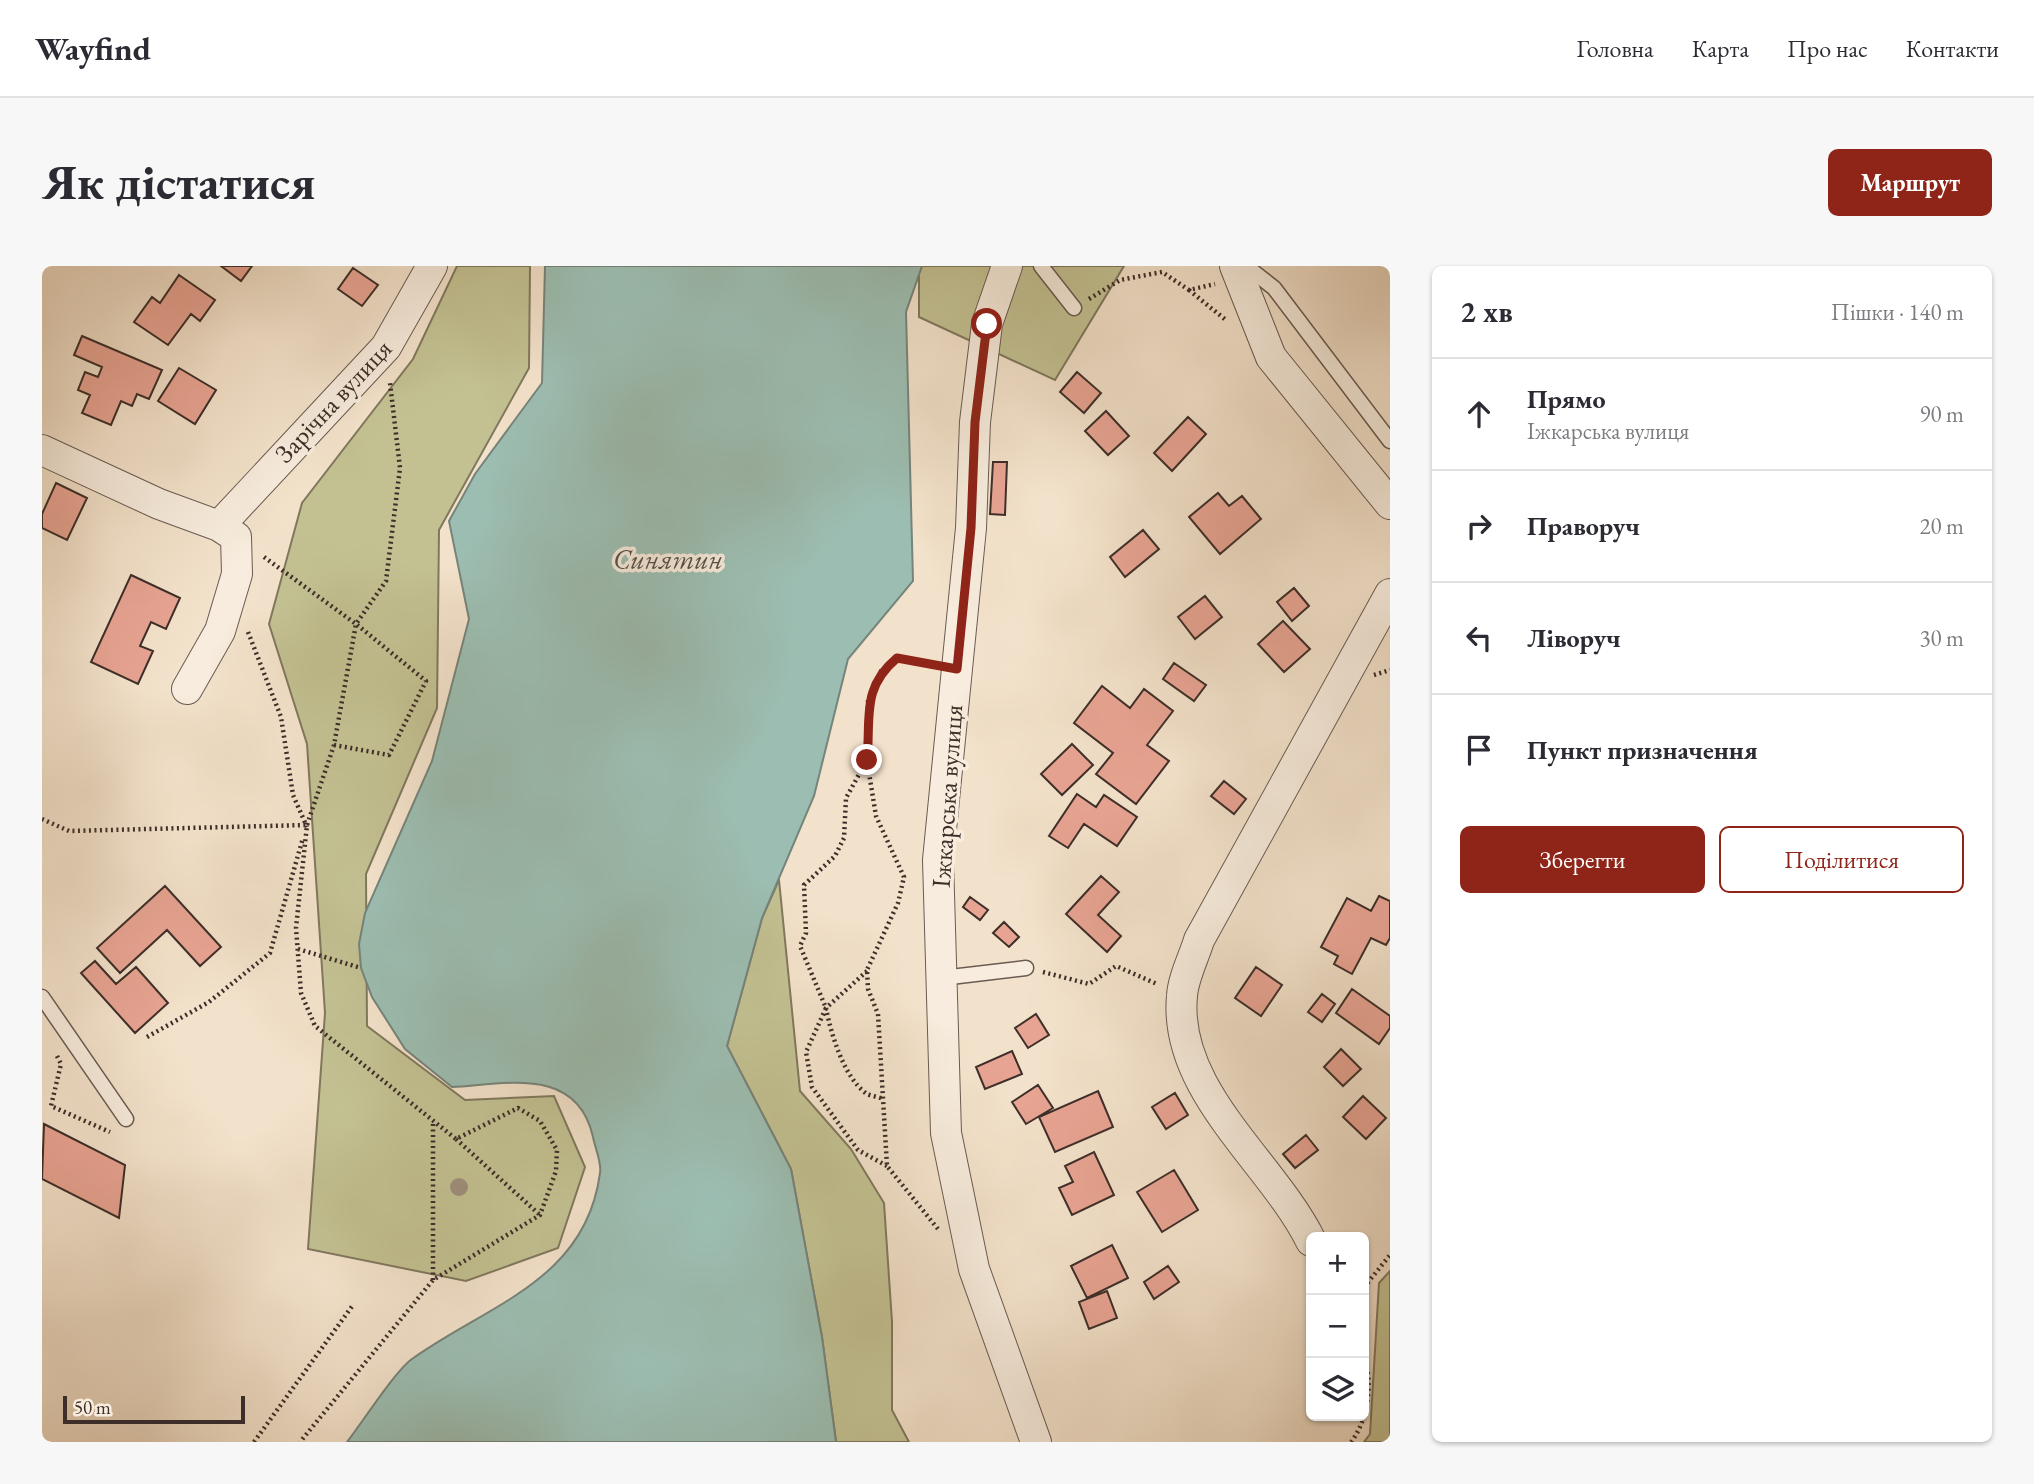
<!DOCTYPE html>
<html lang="uk">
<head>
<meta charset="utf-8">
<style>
	:root { --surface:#fff; --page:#f7f7f7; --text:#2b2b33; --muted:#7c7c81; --line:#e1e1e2; --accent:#8f2418 }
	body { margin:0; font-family:"EB Garamond",serif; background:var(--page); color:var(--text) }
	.controls { position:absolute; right:21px; bottom:21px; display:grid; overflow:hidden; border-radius:10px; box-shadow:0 2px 5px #0004 }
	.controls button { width:63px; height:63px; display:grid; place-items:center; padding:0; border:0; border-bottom:2px solid var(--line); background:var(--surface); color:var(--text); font:35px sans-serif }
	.scale { position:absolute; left:21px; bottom:18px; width:182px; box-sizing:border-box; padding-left:7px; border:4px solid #3d2e29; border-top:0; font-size:19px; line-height:24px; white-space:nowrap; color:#3d2e29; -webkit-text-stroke:5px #f7ecdd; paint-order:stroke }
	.stop { position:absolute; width:21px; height:21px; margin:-16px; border:5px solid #8f2418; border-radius:50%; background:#fff }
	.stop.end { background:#8f2418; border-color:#fff; box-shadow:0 2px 7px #0008 }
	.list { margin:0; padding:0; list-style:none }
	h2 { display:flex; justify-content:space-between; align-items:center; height:91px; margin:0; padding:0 28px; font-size:30px }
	h2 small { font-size:23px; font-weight:400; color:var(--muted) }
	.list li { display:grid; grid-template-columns:46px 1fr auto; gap:21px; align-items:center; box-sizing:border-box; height:112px; padding:0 28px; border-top:2px solid var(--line) }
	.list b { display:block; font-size:26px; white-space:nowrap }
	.list p { margin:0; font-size:23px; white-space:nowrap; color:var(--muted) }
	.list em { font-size:23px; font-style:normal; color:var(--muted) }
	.actions { display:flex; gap:14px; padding:21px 28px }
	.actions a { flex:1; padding:16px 0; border:2px solid var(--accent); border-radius:10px; text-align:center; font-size:24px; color:var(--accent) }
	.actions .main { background:var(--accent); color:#fff }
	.icon { flex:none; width:38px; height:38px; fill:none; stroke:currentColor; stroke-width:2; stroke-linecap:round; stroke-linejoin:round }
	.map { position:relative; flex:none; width:1348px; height:1176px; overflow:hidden; border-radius:10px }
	header { display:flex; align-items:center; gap:42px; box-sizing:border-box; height:98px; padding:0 35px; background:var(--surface); border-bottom:2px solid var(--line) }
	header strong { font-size:33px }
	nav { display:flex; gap:38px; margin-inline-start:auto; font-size:24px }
	.intro { display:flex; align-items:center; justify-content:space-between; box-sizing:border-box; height:168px; padding:0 42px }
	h1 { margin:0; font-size:49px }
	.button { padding:18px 32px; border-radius:10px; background:var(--accent); color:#fff; font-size:24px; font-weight:700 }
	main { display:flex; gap:42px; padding:0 42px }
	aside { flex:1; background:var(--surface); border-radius:10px; box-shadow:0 2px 5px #0004 }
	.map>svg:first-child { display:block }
	.green { fill:#c3c192; stroke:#80785e; stroke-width:2 }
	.water { fill:#9cbeb2; stroke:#76847b; stroke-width:2 }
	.building { fill:#e8a493; stroke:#3d2e29; stroke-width:2 }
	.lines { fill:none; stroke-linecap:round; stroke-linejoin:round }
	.lane-casing { stroke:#6a5b52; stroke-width:17 }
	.street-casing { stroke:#6a5b52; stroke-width:32 }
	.path { stroke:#3d2e29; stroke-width:4.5; stroke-dasharray:2 3.5; stroke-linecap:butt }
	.lane { stroke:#f7ecdd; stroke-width:14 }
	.street { stroke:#f7ecdd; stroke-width:30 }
	.tree { fill:#9e8f7d }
	.route { stroke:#8f2418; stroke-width:9 }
	.labels { text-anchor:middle; stroke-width:7; stroke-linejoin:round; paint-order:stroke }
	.street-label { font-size:26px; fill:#3d2e29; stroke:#f7ecdd }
	.water-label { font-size:28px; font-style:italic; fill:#55524b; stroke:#f7ecdd }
</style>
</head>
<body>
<header>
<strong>Wayfind</strong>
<nav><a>Головна</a><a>Карта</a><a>Про нас</a><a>Контакти</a></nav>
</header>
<div class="intro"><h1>Як дістатися</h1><a class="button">Маршрут</a></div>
<main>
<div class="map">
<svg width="1348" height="1176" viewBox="0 0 1348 1176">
	<rect width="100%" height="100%" fill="#f3e2cb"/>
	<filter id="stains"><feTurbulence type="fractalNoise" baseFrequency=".00286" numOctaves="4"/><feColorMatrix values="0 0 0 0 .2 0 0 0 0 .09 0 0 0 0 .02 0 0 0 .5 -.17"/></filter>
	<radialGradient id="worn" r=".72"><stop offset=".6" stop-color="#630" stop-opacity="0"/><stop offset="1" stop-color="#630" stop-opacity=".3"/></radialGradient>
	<path class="green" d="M415,0H488L487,102L397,264L395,442L324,608L325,760L423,834L512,830L543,901L516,982L424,1015L266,983L283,747L265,478L227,358L260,237L371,93Z
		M877,0H1082L1013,114L877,51Z
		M737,614L758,825L809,883L842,937L850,1056V1144L867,1176H794L780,1071L749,903L685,780L720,652Z
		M1348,1005V1176H1322L1328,1168L1337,1017Z"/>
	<path class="water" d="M503,0H880L864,46L871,315L806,393L772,530L720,652L685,780L749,903L780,1071L794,1176H305C320,1157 353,1105 370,1093C445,1039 544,1015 558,907C560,897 553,882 551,871C535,800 465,818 410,821L363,783L330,731L319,702L317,678L323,647L390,495L427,353L407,255L433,208L500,117Z"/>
	<path class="building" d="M179,0H210L199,15Z
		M311,2L336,19L320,40L296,23Z
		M137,9L173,34L158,55L149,48L126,79L92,56L110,31L118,37Z
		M40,70L120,104L107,133L95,128L90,140L79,135L69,159L40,147L48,129L36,124L43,106L56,111L60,101L32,89Z
		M137,102L174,124L153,158L116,135Z
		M1035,106L1059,127L1042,147L1018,126Z
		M1064,145L1087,170L1066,189L1043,165Z
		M1146,151L1164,168L1130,205L1112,187Z
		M951,196H965L963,249L948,248Z
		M14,217L45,232L25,274L0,262V248Z
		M1176,227L1187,240L1200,230L1219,253L1178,288L1147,251Z
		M1101,264L1117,283L1083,311L1068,291Z
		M89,309L138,332L124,363L109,356L98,380L111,385L96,418L49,396Z
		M1252,322L1267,340L1250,355L1235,336Z
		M1163,330L1180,351L1153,373L1136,351Z
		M1241,355L1268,383L1242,406L1216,378Z
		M1132,397L1164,419L1152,435L1121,413Z
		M1060,420L1088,442L1102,423L1131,445L1105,479L1127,495L1094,538L1054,508L1071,487L1032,457Z
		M1030,478L1051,499L1020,529L999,508Z
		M1182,515L1204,533L1192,548L1169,530Z
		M1035,528L1054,541L1062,529L1095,551L1075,580L1042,558L1026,582L1007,570Z
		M1059,610L1077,626L1056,649L1079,670L1065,686L1024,648Z
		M123,620L179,681L158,700L125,664L78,707L55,682Z
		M1337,630L1348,635V672L1344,679L1329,672L1310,708L1292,698L1296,690L1279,681L1305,632L1329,645Z
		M928,631L946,644L938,654L921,641Z
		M962,656L977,671L967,681L951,667Z
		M53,695L74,718L94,701L126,737L93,767L39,707Z
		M1214,701L1240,719L1219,750L1193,732Z
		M1310,723L1348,750V762L1337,778L1294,747Z
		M1280,728L1293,738L1280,756L1266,746Z
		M994,748L1007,769L986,782L973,762Z
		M1299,783L1319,803L1301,820L1282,801Z
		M970,785L980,808L943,823L934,801Z
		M996,819L1011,842L984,858L970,836Z
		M1056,825L1071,861L1013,886L997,851Z
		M1133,827L1146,849L1124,863L1110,841Z
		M1321,830L1344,852L1324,873L1301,851Z
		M2,858L83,899L77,952L0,913Z
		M1264,869L1276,884L1253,902L1241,888Z
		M1052,886L1072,929L1030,949L1017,922L1031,916L1023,900Z
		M1132,904L1156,944L1120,966L1095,926Z
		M1070,979L1086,1012L1045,1032L1029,1000Z
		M1126,1000L1137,1016L1112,1033L1102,1016Z
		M1065,1025L1075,1052L1047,1063L1037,1036Z"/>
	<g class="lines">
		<defs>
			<path id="lane" d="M999,0L1032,42
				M1204,0L1232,22L1348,175
				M900,712L984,702
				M0,731L84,853"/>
			<path id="street" d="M965,0L945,58L933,156L929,262L896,594L904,867L932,1003L994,1176
				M1193,0L1229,91L1348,238
				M0,184L117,238L177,260L344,81L390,0
				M145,423L178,365L195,308L194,271L177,260
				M1269,975C1230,896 1131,825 1140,730C1141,712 1152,691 1157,674L1348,328"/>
		</defs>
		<use href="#lane" class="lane-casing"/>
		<use href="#street" class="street-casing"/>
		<path class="path" d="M1147,24L1185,55
			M1047,33L1078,14L1120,6L1147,24L1173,18
			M222,291L314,358L292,479L265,559L254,662L259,727L273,760L414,873L476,842L498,855L515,884L514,905L498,949L391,1014L258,1176
			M206,366L239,451L251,529L265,561
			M1332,409L1348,404
			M292,479L347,489L384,415L314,358L344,315L358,202L348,117
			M825,495L834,550L862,611L856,637L825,704L826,723L836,748L845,900L896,963
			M0,553L27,565L265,559
			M256,683L319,702
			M825,705L784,742C789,768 802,812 825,828C829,830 837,831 841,833
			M1001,706L1047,718L1074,700L1115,718
			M105,771L167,736L228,687L261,572
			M15,790L19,798L9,840L68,866
			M391,858V1014
			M414,873L498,949
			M845,900L816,884L770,821L764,786L784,742L758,680L764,667L762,619L793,590L802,572L804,532L825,494L826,435L839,405L855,392L890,398
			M1322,1027L1323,1020L1348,989
			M212,1176L311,1039
			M1309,1176C1325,1156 1332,1117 1322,1092"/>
		<use href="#lane" class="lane"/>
		<use href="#street" class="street"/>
	</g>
	<circle class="tree" cx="417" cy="921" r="9"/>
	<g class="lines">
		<path class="route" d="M825,494C829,452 819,422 855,392L915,403L929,262L933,156L945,58"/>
	</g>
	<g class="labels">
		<g class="street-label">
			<text transform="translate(291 135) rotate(-47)" y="9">Зарічна вулиця</text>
			<text transform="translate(905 530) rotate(-86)" y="9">Іжкарська вулиця</text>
		</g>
		<g class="water-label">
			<text x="626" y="303">Синятин</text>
		</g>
	</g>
	<rect width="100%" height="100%" filter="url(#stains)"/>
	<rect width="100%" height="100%" fill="url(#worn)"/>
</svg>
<div class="controls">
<button>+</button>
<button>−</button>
<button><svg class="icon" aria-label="layers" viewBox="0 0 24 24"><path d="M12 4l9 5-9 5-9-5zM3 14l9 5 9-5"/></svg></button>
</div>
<div class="scale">50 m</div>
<div class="stop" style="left:945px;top:58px"></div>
<div class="stop end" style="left:825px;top:494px"></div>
</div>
<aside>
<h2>2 хв<small>Пішки · 140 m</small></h2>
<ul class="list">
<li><svg class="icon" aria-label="ahead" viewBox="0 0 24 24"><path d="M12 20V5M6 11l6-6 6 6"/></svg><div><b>Прямо</b><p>Іжкарська вулиця</p></div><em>90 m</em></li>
<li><svg class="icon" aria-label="right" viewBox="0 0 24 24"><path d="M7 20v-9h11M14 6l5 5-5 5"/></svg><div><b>Праворуч</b></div><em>20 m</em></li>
<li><svg class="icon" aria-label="left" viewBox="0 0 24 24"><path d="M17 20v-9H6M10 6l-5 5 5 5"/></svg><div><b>Ліворуч</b></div><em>30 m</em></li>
<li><svg class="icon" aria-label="arrive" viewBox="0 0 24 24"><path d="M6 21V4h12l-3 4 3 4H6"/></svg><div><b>Пункт призначення</b></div></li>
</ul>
<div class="actions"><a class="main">Зберегти</a><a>Поділитися</a></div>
</aside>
</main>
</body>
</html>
